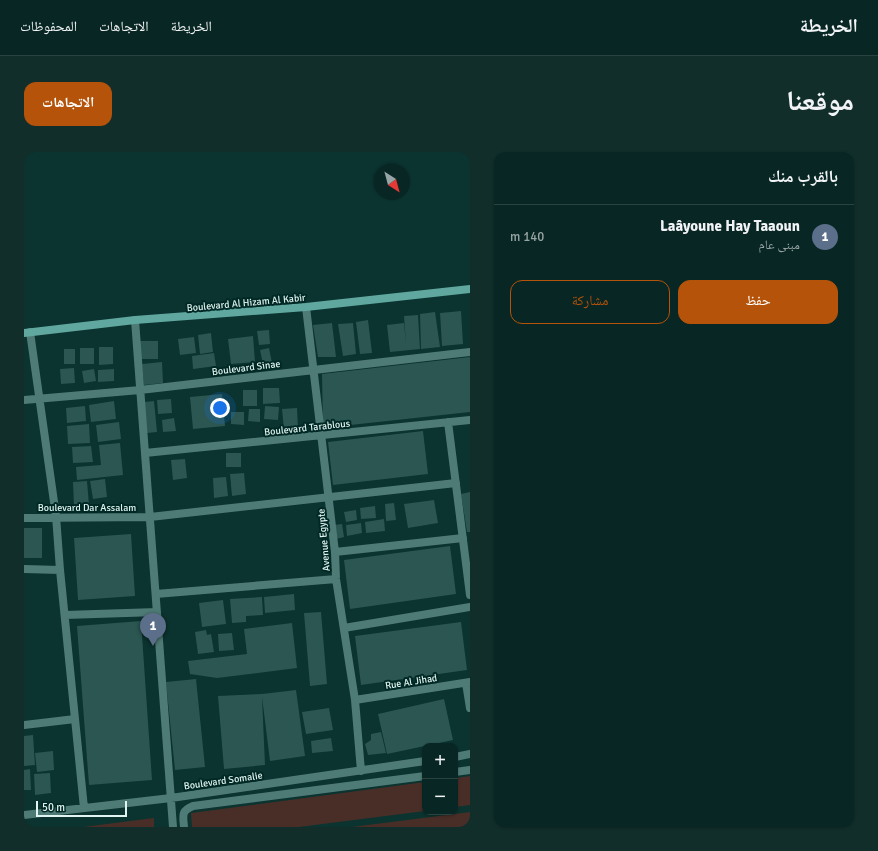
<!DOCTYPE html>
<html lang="ar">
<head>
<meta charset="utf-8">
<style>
	:root { --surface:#082623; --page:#112e2b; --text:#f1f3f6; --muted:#98a5a6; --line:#294341; --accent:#b45309 }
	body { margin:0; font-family:Signika,"Noto Naskh Arabic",sans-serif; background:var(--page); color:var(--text); direction:rtl }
	.controls { position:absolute; right:12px; bottom:12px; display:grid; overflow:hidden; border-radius:8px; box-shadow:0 1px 3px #0004 }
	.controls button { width:36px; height:36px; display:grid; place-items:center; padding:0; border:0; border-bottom:1px solid var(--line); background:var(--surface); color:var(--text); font:20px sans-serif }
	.compass { position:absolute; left:350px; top:12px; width:36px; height:36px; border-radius:50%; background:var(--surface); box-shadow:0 1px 3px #0004; rotate:144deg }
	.scale { position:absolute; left:12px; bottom:10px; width:91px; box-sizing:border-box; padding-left:4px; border:2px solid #e0f4f1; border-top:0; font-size:11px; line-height:14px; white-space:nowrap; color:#e0f4f1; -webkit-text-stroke:3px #002925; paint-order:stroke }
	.you { position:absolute; left:196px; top:256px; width:14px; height:14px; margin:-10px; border:3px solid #fff; border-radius:50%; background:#1a73e8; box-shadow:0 0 0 6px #1a73e833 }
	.badge { display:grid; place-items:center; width:26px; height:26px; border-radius:50%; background:var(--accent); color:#fff; font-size:13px; font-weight:700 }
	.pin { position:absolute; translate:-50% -33px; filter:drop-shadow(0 1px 2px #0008) }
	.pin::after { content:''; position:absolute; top:21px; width:14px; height:12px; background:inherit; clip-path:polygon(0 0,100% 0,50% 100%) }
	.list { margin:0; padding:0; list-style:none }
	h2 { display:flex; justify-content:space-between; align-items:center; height:52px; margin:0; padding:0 16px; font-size:17px }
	h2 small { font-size:13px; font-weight:400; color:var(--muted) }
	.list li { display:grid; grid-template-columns:26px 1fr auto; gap:12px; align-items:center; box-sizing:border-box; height:64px; padding:0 16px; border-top:1px solid var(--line) }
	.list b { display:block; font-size:15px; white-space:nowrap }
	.list p { margin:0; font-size:13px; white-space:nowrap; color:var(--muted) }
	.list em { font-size:13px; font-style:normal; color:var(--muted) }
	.actions { display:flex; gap:8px; padding:12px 16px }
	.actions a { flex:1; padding:9px 0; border:1px solid var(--accent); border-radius:12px; text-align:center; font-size:14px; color:var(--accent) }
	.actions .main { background:var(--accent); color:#fff }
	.map { position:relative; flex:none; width:446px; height:675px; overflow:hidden; direction:ltr; border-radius:12px }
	header { display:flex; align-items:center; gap:24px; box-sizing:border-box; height:56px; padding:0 20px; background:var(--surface); border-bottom:1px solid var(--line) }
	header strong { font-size:19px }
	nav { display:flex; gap:22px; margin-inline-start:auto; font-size:14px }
	.intro { display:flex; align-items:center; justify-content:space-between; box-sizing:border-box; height:96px; padding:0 24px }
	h1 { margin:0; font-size:28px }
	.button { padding:10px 18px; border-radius:12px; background:var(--accent); color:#fff; font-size:14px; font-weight:700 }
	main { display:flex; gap:24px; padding:0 24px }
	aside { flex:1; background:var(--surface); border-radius:12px; box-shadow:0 1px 3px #0004 }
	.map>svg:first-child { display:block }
	.green { fill:#492e27 }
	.building { fill:#2b5652 }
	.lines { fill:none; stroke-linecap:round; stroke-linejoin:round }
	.street { stroke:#4f7b76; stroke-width:8 }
	.secondary { stroke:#5fa79f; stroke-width:8 }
	.labels { text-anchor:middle; stroke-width:4; stroke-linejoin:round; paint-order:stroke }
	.street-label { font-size:10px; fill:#e0f4f1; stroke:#002925 }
</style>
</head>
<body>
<header>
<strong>الخريطة</strong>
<nav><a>الخريطة</a><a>الاتجاهات</a><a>المحفوظات</a></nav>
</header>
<div class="intro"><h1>موقعنا</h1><a class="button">الاتجاهات</a></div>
<main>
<aside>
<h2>بالقرب منك<small></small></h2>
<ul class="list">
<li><span class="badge" style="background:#5c6f8a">1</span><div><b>Laâyoune Hay Taaoun</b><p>مبنى عام</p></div><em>140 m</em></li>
</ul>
<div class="actions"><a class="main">حفظ</a><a>مشاركة</a></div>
</aside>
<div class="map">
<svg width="446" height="675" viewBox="0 0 446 675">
	<rect width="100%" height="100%" fill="#0b332f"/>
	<path class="green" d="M446,624V653L431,655V626Z
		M401,630V659L275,675H168L167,661Z
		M446,660V675H328Z
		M130,666V675H59Z"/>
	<path class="building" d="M437,159L439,192L418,194L416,161Z
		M411,160L416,195L397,197L396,162Z
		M394,163L396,197L366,200L363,173L380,171L382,192L380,164Z
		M344,168L348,201L336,202L332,170Z
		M308,171L312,205H294L289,173Z
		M329,171L332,202L319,204L314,172Z
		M245,178L246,192L235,193L233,179Z
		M187,181L189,200L176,202L174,183Z
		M229,184L231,210L207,212L204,187Z
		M170,185L172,201L156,203L154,187Z
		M116,189H134V207H116Z
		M75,195H89V212L75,213Z
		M56,196H70V212H56Z
		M245,196L248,211L239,212L236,198Z
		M40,197H51V212H40Z
		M190,201L192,214L169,217L168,204Z
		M446,205V260L299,276L298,222Z
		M138,210L139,231L120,233L118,212Z
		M50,216L51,231L37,232L36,217Z
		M70,217L72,229L60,231L58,219Z
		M90,217V229L74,230V218Z
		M239,236H255L256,251L239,252Z
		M219,238H233V254H219Z
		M198,242L201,274L169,277L166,245Z
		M147,247L148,261L134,262L133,248Z
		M90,249L92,267L67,270L65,253Z
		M130,249L133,280L123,281L120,250Z
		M61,254L62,269L43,271L42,256Z
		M241,254L255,255L254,268L240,267Z
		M273,256L274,277L260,278L258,257Z
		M225,257H236V270L224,269Z
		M207,260H220V273L207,272Z
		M150,266L152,279L139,280L138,268Z
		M95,270L97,287L74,290L72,273Z
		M65,272L66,291L44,292L43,274Z
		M399,279L404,322L309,333L304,290Z
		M96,291L99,323L53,328L52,315L77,313L75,293Z
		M67,294L69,310L49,311L48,295Z
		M202,301H217V315H202Z
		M161,307L163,326L149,328L147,308Z
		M220,321L222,342L208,344L206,322Z
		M202,325L204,344L190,346L189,326Z
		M81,327L83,345L69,347L66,329Z
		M63,329L65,353L50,354L49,330Z
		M446,340V380H443L437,342Z
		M410,348L414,371L384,376L380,352Z
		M370,351L372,368L362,369L361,352Z
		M351,354L352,366L337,367L336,356Z
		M332,358L333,368L322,370L320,360Z
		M360,367L361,379L342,381L341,370Z
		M337,371L338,381L323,384L322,373Z
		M318,372L320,385L312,387L310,373Z
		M0,376H18V406H0Z
		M107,382L111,444L54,448L50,386Z
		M426,394L432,442L326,457L320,408Z
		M270,442L271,458L241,461L240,445Z
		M238,445L239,463L222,464V470L208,471L206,447Z
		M199,448L202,472L178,475L175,451Z
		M297,460L303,532L286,534L280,461Z
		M117,469L128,628L65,633L53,474Z
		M437,470L443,518L337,533L331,484Z
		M268,471L273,516L193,526L166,522L164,509L223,502L220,477Z
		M182,478L183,483L187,482L190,500L174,502L171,480Z
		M208,481L210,498L195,499L194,482Z
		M172,527L181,615L151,618L142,530Z
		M272,538L281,604L246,609L238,545L241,613L200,617L194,544L238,542Z
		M420,547L429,588L363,602L354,562Z
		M305,556L309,578L282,582L278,560Z
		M357,580L362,601L344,603L341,592L347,588V582Z
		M9,583L11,613L0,614V584Z
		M307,586L309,599L288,601L287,589Z
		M29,599L30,618L13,620L11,601Z
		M6,617L7,638H0V618Z
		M26,621L27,641L11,643L10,622Z"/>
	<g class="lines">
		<path class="street" d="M282,155L311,400L312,427L331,548L337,619
			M111,168L149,675
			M6,180L32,364L36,418L60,656
			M0,248L116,238L446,200
			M424,270L446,443
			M121,301L446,268
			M0,366L126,365L432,331
			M311,400L439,386
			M0,417L36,418
			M132,442L312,427
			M41,463L133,460
			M320,476L446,455
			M442,531L446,556
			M331,548L446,530
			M0,573L51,567
			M431,605L446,602
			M431,620L446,618
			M0,663L147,646L401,609
			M160,675C159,663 157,659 169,654L401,624"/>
		<path class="secondary" d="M0,181L111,168L282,155L446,137"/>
	</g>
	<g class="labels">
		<g class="street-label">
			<text transform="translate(222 150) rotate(-5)" y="4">Boulevard Al Hizam Al Kabir</text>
			<text transform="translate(222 215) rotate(-7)" y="4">Boulevard Sinae</text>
			<text transform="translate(283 275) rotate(-6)" y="4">Boulevard Tarablous</text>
			<text x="63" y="359">Boulevard Dar Assalam</text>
			<text transform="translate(299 388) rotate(-95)" y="4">Avenue Egypte</text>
			<text transform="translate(387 529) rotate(-9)" y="4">Rue Al Jihad</text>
			<text transform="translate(199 628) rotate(-8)" y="4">Boulevard Somalie</text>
		</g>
	</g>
</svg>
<div class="controls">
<button>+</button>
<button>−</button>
</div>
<svg class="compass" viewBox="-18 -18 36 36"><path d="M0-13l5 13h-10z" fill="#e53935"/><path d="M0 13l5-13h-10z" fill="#98a5a6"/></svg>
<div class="scale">50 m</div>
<div class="you"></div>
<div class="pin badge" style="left:129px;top:494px;background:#5c6f8a">1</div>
</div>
</main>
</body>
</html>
